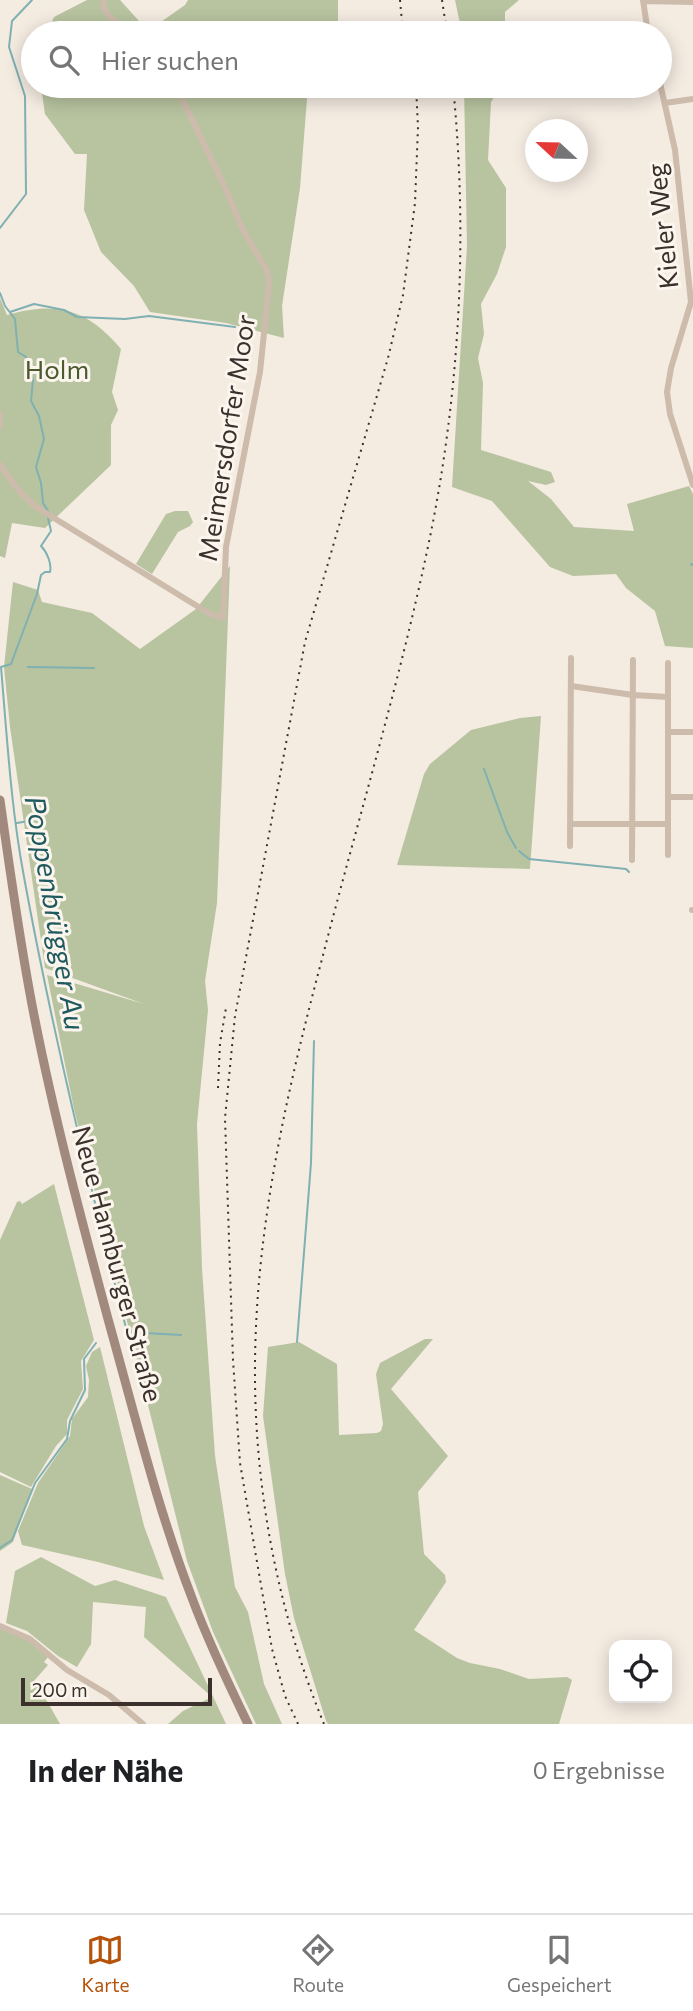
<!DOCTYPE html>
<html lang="de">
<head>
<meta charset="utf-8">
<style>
	:root { --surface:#fff; --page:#f6f6f6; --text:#202124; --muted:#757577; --line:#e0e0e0; --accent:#b45309 }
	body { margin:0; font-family:Commissioner,sans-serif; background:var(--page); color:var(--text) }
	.controls { position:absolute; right:21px; bottom:21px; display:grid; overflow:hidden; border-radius:14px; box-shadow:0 4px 18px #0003 }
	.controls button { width:63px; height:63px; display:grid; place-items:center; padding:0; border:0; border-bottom:2px solid var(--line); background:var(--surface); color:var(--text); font:35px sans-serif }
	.compass { position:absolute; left:525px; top:119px; width:63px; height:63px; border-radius:50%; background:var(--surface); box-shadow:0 4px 18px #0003; rotate:292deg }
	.scale { position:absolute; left:21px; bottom:18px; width:191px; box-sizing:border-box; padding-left:7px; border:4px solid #3b302b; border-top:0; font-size:19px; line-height:24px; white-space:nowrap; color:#3b302b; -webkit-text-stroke:5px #fbf5ee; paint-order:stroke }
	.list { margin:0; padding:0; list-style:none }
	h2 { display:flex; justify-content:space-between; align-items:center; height:91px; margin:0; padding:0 28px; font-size:30px }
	h2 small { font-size:23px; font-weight:400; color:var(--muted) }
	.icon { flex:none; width:38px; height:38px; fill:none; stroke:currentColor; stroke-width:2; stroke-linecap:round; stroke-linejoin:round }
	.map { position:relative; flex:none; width:693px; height:1724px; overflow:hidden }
	.search { position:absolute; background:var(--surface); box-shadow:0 4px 18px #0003; left:21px; right:21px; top:21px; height:77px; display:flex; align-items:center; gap:18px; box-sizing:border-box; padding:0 24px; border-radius:38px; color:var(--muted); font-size:26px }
	.sheet { height:189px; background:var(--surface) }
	nav { display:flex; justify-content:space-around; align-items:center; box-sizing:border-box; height:98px; border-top:2px solid var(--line); background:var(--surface); font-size:19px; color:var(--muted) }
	nav a { display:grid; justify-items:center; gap:4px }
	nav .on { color:var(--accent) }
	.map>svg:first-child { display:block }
	.green { fill:#b8c4a0 }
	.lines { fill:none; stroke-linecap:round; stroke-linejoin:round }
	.stream { stroke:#7fb0b2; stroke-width:2 }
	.street { stroke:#cdbbac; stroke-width:6 }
	.secondary { stroke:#a18a7d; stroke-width:9 }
	.rail { stroke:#3b302b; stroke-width:2; stroke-dasharray:2 5; stroke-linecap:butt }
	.labels { text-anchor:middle; stroke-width:6; stroke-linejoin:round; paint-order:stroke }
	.street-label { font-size:26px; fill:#3b302b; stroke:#fbf5ee }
	.park-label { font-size:26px; fill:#4a5a2e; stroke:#fbf5ee }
	.water-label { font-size:28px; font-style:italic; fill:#1f5a5e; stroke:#fbf5ee }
</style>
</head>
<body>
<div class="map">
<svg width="693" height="1724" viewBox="0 0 693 1724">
	<rect width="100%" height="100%" fill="#f4ebe1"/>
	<path class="green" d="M87,0H120L148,31L185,5L188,0H338V33H47L54,17Z
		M455,0H519L505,12V33H462Z
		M41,86H308L300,188L282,306L284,338L226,323L150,312L134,286L101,252L84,210L87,154H75L45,114Z
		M464,86H502L491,102L488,160L506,188V247L497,274L481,304L484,334L478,358L483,383L481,450L551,472L555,482L546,485L528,481L551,499L574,527L634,531L627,504L689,486L693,494V648L665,646L655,611L626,588L616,574L573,576L550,567L492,501L452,487L467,246Z
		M0,298L7,315C57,301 87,309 121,349L112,392L118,410L111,425V465L45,528L12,523L5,558L0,556Z
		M175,511H188L193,522L190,526L178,532L152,574L136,564L166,514Z
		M230,566L217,903L205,981L208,1010L197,1124L202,1268L215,1456L235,1587L248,1612L264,1684L282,1724H256L213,1632L187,1561L74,1109L47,975L144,1004L45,968L10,727L4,667L13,582L38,590L42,602L92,613L140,649L196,609Z
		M541,716L530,869L397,865L424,774L430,764L471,730L520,718Z
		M54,1184L94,1340L81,1361L83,1389L67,1420V1434L56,1446L31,1487L0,1472V1240L17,1202L20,1201L22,1204Z
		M425,1339H433L391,1389L448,1456L418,1492L424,1554L445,1575L446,1582L414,1630L457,1658L470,1663L500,1669L529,1679L567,1677L572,1680L559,1724H328L326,1721L294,1618L285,1574L263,1416L268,1347L299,1342L337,1364L339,1435L377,1433L381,1431L383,1424L376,1374L380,1363Z
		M100,1347L144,1526L164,1580L98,1562L22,1545L18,1531L38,1483L70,1436L72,1419L88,1397L89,1380L86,1366L92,1352Z
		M0,1475L32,1489L13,1542L0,1551Z
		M41,1557L95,1586L115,1580L166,1597L226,1724H168L183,1711L212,1697L144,1637L146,1607L93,1602L91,1644L77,1667L58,1656L27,1631L6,1623L15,1571Z
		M0,1629L25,1638L48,1657L44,1662L48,1665L33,1682L38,1688L36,1691L47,1701L60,1724H0Z"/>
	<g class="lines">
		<path class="stream" d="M0,228L26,194L25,96L9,47L12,21L32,0
			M0,293L5,306L15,319L18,352L26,357L33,380L31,401L39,416L44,439L36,467L41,483L43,503L48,511
			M10,312L34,304L64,310L77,317L125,319L149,316L235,327
			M48,518L51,531L41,546C47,552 52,564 50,572H45L41,575L37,594L11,664L1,667C7,737 11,808 24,877C52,1030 89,1181 127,1332L181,1335
			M691,564L693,565
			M28,667L94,668
			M484,769L507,832L516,848
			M17,823L34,820
			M519,851L529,859L626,869L629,872
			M297,1342L311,1163L314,1041
			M0,1548L12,1540L35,1483L67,1439L70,1421L85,1390L84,1359L96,1343"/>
		<path class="street" d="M103,0C103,17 119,23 130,33
			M643,0L648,33
			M643,1L693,2
			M660,83L675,150L691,302L671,368L667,392L670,414L693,485
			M665,103L693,99
			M0,414V427
			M0,465L21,493L36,507L210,614L223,618L226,547L260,372L269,285L267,271L243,230L223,183L181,97L172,86
			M571,686L633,695L668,697
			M668,732H693
			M668,797H693
			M570,824H668
			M570,846L571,658
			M668,855V663
			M632,860L633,660
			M692,910H693
			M0,1626L30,1639L67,1670L109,1695L143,1724"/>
		<path class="secondary" d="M0,800C10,872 20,944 34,1015C54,1117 81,1218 108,1319C134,1412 157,1507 192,1598C208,1641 228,1683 248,1724"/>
		<path class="rail" d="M400,0L403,33
			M442,0L447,33
			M218,1088L220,1043L226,1008
			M298,1724L285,1696L272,1649L240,1463L233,1360L225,1118L235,1016L305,642L388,358L403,295L415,203L418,127L416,86
			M324,1724C277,1610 254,1487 255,1364C256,1226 287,1091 322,959C358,819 401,678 430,537C460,389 468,236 453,86"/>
	</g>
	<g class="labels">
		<g class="street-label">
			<text transform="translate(663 226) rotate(-96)" y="9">Kieler Weg</text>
			<text transform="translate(227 438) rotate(-81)" y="9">Meimersdorfer Moor</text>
			<text transform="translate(117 1264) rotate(75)" y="9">Neue Hamburger Straße</text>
		</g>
		<g class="park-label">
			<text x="57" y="379">Holm</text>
		</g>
		<g class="water-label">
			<text transform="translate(55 913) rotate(80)" y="10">Poppenbrügger Au</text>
		</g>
	</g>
</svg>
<div class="controls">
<button><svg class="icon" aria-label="locate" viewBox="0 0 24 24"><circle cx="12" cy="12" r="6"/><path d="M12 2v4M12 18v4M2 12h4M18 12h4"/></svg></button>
</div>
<svg class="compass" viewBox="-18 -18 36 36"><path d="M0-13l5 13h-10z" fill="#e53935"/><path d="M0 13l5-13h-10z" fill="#757577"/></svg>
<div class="scale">200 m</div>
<div class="search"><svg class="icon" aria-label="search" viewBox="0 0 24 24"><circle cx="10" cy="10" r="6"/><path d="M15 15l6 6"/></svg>Hier suchen</div>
</div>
<section class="sheet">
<h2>In der Nähe<small>0 Ergebnisse</small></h2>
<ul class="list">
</ul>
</section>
<nav>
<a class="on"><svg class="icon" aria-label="map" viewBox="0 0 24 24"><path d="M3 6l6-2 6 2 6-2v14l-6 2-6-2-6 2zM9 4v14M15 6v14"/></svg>Karte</a>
<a><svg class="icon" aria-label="directions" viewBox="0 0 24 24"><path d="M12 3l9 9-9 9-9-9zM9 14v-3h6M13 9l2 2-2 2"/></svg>Route</a>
<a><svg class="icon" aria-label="saved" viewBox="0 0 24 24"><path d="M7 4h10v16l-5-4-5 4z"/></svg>Gespeichert</a>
</nav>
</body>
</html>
